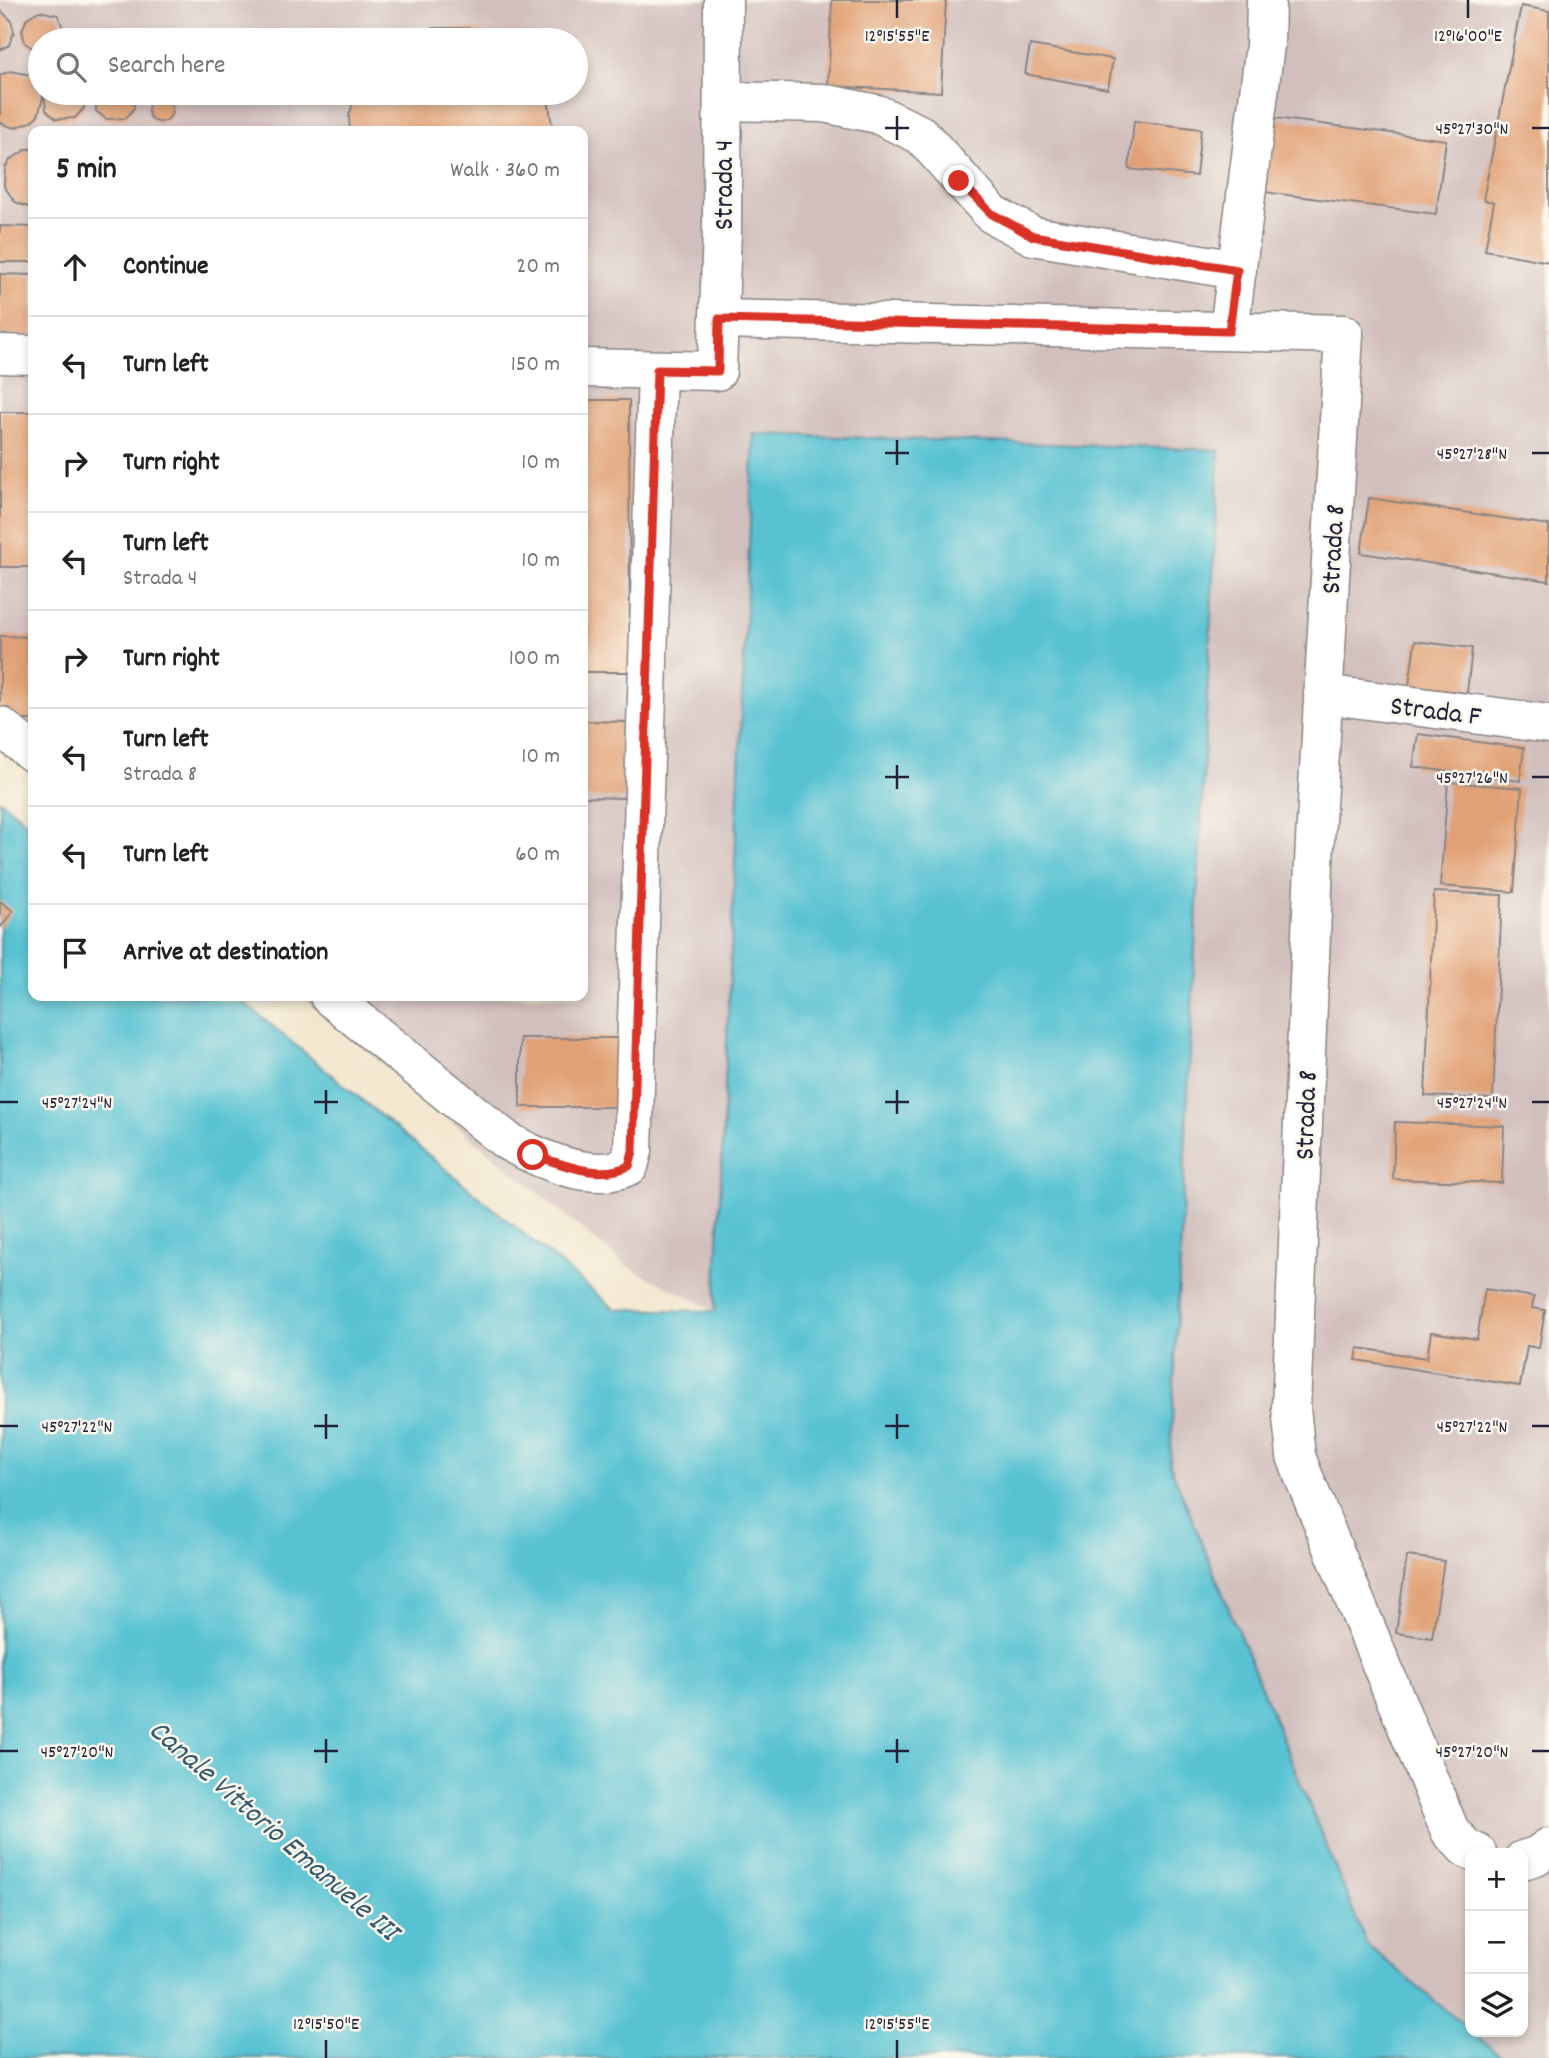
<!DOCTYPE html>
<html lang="en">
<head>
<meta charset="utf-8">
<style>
	:root { --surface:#fff; --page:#f6f6f6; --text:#222; --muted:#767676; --line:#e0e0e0 }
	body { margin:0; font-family:Dekko,sans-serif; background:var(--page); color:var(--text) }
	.controls { position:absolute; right:21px; bottom:21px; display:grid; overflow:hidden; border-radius:14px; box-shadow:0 4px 10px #0003 }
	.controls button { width:63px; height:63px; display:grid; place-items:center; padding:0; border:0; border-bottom:2px solid var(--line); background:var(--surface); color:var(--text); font:35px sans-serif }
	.stop { position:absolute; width:21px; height:21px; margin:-16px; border:5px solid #d93025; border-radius:50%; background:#fff }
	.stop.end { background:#d93025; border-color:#fff; box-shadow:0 2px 7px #0008 }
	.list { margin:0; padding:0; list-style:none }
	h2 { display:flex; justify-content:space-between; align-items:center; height:91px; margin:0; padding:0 28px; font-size:30px }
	h2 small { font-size:23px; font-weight:400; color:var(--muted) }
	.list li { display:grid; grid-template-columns:46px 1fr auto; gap:21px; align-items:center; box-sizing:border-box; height:98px; padding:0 28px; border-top:2px solid var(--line) }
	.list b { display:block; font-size:26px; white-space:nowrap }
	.list p { margin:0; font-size:23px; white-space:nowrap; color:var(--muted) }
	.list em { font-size:23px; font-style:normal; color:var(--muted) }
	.icon { flex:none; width:38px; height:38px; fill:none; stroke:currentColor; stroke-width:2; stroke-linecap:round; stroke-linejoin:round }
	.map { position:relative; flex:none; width:1549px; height:2058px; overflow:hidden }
	.search { position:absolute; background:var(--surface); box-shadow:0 4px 10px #0003; left:28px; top:28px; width:560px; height:77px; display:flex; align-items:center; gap:18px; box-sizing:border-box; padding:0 24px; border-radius:38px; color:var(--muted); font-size:26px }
	.panel { position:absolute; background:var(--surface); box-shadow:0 4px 10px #0003; left:28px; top:126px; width:560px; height:875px; border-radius:14px }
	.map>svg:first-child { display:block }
	.industrial { fill:#d1bfbd; fill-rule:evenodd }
	.water { fill:#58c2d3; stroke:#3d7287; stroke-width:2 }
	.building { fill:#e1a074 }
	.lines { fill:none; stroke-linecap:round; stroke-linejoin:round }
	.minor-casing { stroke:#8a8484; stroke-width:41 }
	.minor { stroke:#fff; stroke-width:38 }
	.route { stroke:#d93025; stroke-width:9 }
	.ticks { fill:none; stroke:#22223b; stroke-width:2.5 }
	.labels { text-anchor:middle; stroke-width:5; stroke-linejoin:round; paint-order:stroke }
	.street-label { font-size:28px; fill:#22223b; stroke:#fbf7ec }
	.water-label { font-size:30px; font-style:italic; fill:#355a70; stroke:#fbf7ec }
	.ticks-label { font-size:18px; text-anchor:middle; fill:#22223b; stroke:#fbf7ec; stroke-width:5; stroke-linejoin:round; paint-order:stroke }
</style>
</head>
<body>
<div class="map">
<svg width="1549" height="2058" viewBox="0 0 1549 2058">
	<rect width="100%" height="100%" fill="#fbf7ec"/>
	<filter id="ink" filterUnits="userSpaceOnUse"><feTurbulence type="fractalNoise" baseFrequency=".0143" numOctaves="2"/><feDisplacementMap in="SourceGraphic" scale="14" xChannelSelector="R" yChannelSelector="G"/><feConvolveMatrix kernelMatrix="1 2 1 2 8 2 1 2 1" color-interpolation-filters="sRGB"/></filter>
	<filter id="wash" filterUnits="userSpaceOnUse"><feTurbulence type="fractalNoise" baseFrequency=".00686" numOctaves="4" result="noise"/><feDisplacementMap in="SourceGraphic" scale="28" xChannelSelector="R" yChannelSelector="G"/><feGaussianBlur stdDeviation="1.57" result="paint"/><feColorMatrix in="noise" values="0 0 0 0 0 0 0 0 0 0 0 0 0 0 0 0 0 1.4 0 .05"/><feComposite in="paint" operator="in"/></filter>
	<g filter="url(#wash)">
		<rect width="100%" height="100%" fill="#f2e6cc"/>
		<path class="industrial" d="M0,0H1549V2058H1503L1471,2032H1523V1853H1470V2031L1367,1945L1170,1465L1219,450L755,435L716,1311L626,1266L301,996H583V131H33V773L0,745ZM40,40H576V93H40Z"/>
		<path class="water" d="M754,434L1219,450L1170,1465L1367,1945L1503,2058H0V800L33,828V996H236L615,1309L715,1311Z"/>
		<g id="blocks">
			<path class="building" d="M832,0H946L941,92L828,86Z
				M1521,6L1549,11V262L1485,250L1494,202L1483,200Z
				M0,10L11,20L14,32L9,45L0,50Z
				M39,11L58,15L65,34L63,40H40V53L25,43L22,30L27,18Z
				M435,28H469L502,40H400Z
				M1030,45L1113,59L1108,89L1025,74Z
				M11,71L30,75L40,88L43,98L38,115L31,122L14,128L0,123V75Z
				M44,93H84V108L75,118L56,119L46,110Z
				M95,93H135L134,108L126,118L106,119L96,111Z
				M356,93H547L553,131H350L349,116Z
				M148 110a12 12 0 1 1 24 0a12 12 0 1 1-24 0Z
				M1267,117L1446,140L1436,214L1257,191Z
				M1134,121L1201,129L1196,176L1129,169Z
				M27,149H33V209L15,202L4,186L5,168L10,160Z
				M0,226L33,227V262H0Z
				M0,274L33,275V336L0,335Z
				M583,400H629L630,672H583Z
				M0,412H33V567H0Z
				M1369,498L1549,525V581L1361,553Z
				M0,636L33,637V720H0Z
				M1415,641L1472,648L1467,693L1409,686Z
				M583,721L627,722L626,798L583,797Z
				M1418,734L1524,748L1520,781L1413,767Z
				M1448,782L1522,788L1514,892L1440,886Z
				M1434,892L1502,895L1493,1099L1425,1096Z
				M0,901L13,911L0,928Z
				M520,1038H618V1107H520Z
				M1395,1122L1504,1126L1502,1183L1393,1179Z
				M1485,1289L1534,1297L1532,1308L1545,1310L1539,1348L1527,1346L1520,1386L1356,1360L1358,1348L1427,1358L1431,1332L1477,1339Z
				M1407,1556L1444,1561L1432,1638L1396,1633Z"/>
		</g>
	</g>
	<g filter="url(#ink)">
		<use href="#blocks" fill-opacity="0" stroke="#8a8484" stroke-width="2"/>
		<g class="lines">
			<defs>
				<path id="minor" d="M723,101L823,103L877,114L921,135L992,214L1033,236L1237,270
					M719,319L1344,334L1315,840L1291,1408L1296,1456L1303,1475L1450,1831L1466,1848L1477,1853
					M1229,331L1265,45L1266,0
					M0,354L33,355
					M583,368L717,371L722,230L723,0
					M1323,694L1549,724
					M0,726L33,753
					M329,996L507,1141C541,1160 591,1183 629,1166L633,1151L657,370
					M1523,1860L1536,1856L1549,1847"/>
			</defs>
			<use href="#minor" class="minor-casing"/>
			<use href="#minor" class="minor"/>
		</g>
	</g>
	<g class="lines" filter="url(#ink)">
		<path class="route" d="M533,1155C565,1165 598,1180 629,1166L633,1151L657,370L718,371L719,319L1229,331L1237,270L1033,236L992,214L959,181"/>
	</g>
	<path class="ticks" d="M897,0V18M1468,0V18M897,116V140M885,128H909M1532,128H1549M897,440V465M885,453H909M1532,453H1549M897,765V789M885,777H909M1532,777H1549M326,1090V1114M897,1090V1114M0,1102H18M314,1102H338M885,1102H909M1532,1102H1549M326,1414V1439M897,1414V1439M0,1426H18M314,1426H338M885,1426H909M1532,1426H1549M326,1739V1763M897,1739V1763M0,1751H18M314,1751H338M885,1751H909M1532,1751H1549M326,2040V2058M897,2040V2058"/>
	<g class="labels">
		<g class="street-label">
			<text transform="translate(722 185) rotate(-90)" y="10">Strada 4</text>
			<text transform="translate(1331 549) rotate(-87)" y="10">Strada 8</text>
			<text transform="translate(1436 709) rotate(7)" y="10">Strada F</text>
			<text transform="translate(1304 1115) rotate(-88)" y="10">Strada 8</text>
		</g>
		<g class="water-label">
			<text transform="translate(275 1829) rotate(41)" y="10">Canale Vittorio Emanuele III</text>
		</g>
	</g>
	<g class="ticks-label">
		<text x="897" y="41">12°15'55"E</text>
		<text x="1468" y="41">12°16'00"E</text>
		<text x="1472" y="134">45°27'30"N</text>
		<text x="1472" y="459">45°27'28"N</text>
		<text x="1472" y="783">45°27'26"N</text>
		<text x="77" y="1108">45°27'24"N</text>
		<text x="1472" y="1108">45°27'24"N</text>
		<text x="77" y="1432">45°27'22"N</text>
		<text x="1472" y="1432">45°27'22"N</text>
		<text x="77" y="1757">45°27'20"N</text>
		<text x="1472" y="1757">45°27'20"N</text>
		<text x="326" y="2029">12°15'50"E</text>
		<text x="897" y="2029">12°15'55"E</text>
	</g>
</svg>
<div class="controls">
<button>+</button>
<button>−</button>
<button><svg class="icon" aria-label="layers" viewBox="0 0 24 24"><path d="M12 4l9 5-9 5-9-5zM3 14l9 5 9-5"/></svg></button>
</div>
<div class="stop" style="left:533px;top:1155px"></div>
<div class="stop end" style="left:959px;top:181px"></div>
<div class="search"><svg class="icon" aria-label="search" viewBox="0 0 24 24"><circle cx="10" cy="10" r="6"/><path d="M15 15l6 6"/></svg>Search here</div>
<section class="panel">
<h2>5 min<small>Walk · 360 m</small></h2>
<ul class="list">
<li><svg class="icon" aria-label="ahead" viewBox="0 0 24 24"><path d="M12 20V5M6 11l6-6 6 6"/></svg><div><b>Continue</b></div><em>20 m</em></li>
<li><svg class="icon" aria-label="left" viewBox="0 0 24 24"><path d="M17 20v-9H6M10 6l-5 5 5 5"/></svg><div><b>Turn left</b></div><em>150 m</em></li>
<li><svg class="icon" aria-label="right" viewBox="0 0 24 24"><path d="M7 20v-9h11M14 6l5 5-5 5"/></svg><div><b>Turn right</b></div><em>10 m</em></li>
<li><svg class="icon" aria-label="left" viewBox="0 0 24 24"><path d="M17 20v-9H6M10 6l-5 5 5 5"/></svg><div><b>Turn left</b><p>Strada 4</p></div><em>10 m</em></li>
<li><svg class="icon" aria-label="right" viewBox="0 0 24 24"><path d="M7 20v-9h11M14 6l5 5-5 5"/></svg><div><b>Turn right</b></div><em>100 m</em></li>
<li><svg class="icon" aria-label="left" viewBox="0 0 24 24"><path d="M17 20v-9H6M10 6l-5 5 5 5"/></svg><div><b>Turn left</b><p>Strada 8</p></div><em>10 m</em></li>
<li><svg class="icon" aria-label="left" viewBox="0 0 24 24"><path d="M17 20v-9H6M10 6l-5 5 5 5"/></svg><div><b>Turn left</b></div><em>60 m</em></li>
<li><svg class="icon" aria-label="arrive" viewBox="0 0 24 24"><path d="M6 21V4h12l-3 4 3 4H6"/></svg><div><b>Arrive at destination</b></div></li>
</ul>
</section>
</div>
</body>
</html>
